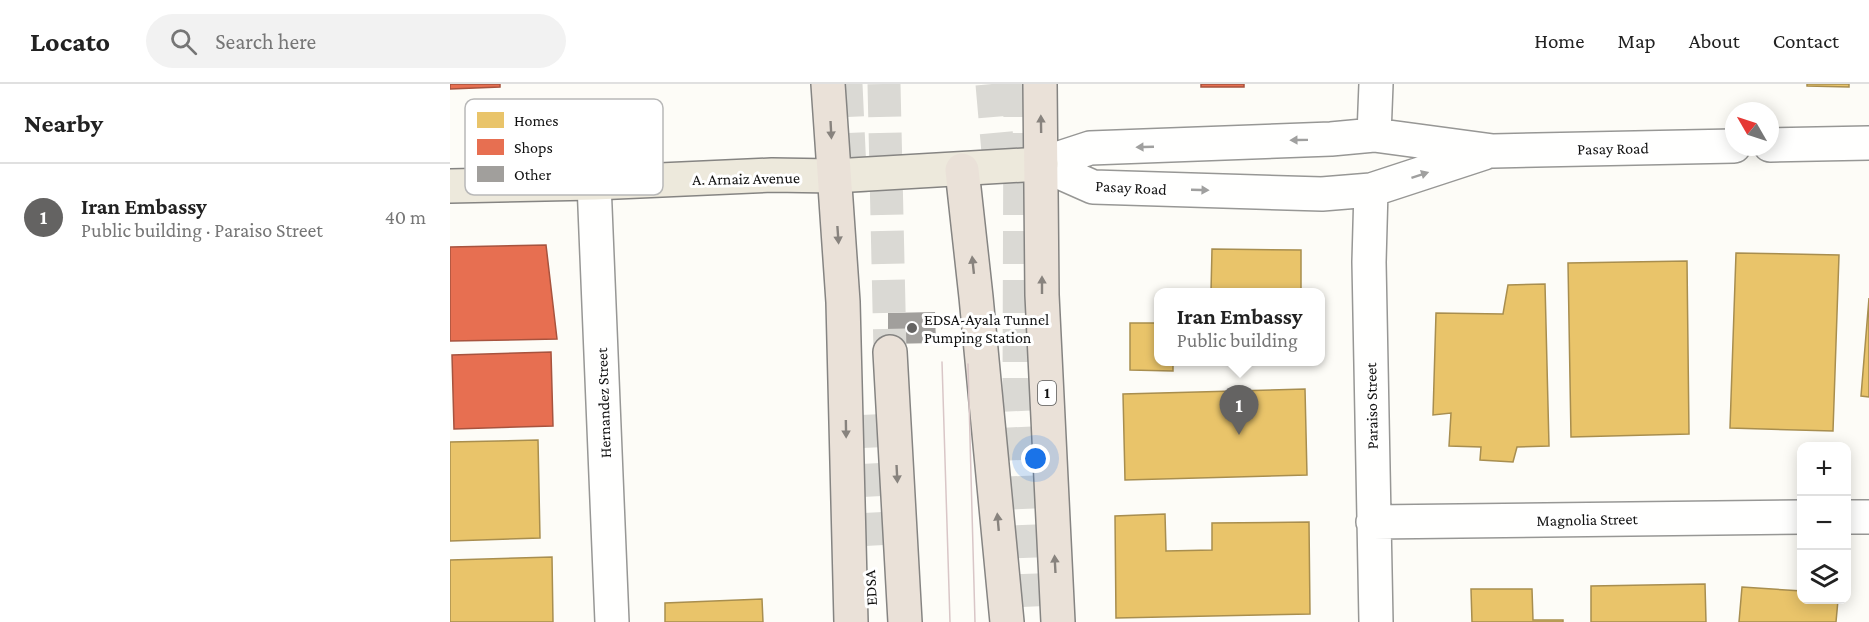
<!DOCTYPE html>
<html lang="en">
<head>
<meta charset="utf-8">
<style>
	:root { --surface:#fff; --page:#f2f2f2; --text:#222; --muted:#767676; --line:#e0e0e0; --accent:#646362 }
	body { margin:0; font-family:"Crimson Pro",serif; background:var(--page); color:var(--text) }
	.controls { position:absolute; right:18px; bottom:18px; display:grid; overflow:hidden; border-radius:12px; box-shadow:0 3px 15px #0003 }
	.controls button { width:54px; height:54px; display:grid; place-items:center; padding:0; border:0; border-bottom:2px solid var(--line); background:var(--surface); color:var(--text); font:30px sans-serif }
	.compass { position:absolute; left:1275px; top:18px; width:54px; height:54px; border-radius:50%; background:var(--surface); box-shadow:0 3px 15px #0003; rotate:309deg }
	.you { position:absolute; left:586px; top:375px; width:21px; height:21px; margin:-15px; border:4px solid #fff; border-radius:50%; background:#1a73e8; box-shadow:0 0 0 9px #1a73e833 }
	.badge { display:grid; place-items:center; width:39px; height:39px; border-radius:50%; background:var(--accent); color:#fff; font-size:20px; font-weight:700 }
	.pin { position:absolute; translate:-50% -50px; filter:drop-shadow(0 2px 3px #0008) }
	.pin::after { content:''; position:absolute; top:32px; width:21px; height:18px; background:inherit; clip-path:polygon(0 0,100% 0,50% 100%) }
	.popup { position:absolute; left:704px; top:204px; width:171px; height:78px; box-sizing:border-box; display:grid; place-content:center; border-radius:12px; background:var(--surface); filter:drop-shadow(0 2px 4px #0005); font-size:20px; white-space:nowrap; color:var(--muted) }
	.popup b { font-size:22px; color:var(--text) }
	.popup::after { content:''; position:absolute; left:50%; top:100%; margin-left:-12px; border:12px solid transparent; border-top-color:var(--surface) }
	.list { margin:0; padding:0; list-style:none }
	h2 { display:flex; justify-content:space-between; align-items:center; height:78px; margin:0; padding:0 24px; font-size:26px }
	h2 small { font-size:20px; font-weight:400; color:var(--muted) }
	.list li { display:grid; grid-template-columns:39px 1fr auto; gap:18px; align-items:center; box-sizing:border-box; height:108px; padding:0 24px; border-top:2px solid var(--line) }
	.list b { display:block; font-size:22px; white-space:nowrap }
	.list p { margin:0; font-size:20px; white-space:nowrap; color:var(--muted) }
	.list em { font-size:20px; font-style:normal; color:var(--muted) }
	.icon { flex:none; width:33px; height:33px; fill:none; stroke:currentColor; stroke-width:2; stroke-linecap:round; stroke-linejoin:round }
	.map { position:relative; flex:none; width:1419px; height:538px; overflow:hidden }
	header { display:flex; align-items:center; gap:36px; box-sizing:border-box; height:84px; padding:0 30px; background:var(--surface); border-bottom:2px solid var(--line) }
	header strong { font-size:28px }
	nav { display:flex; gap:33px; margin-inline-start:auto; font-size:21px }
	.search { width:420px; height:54px; background:var(--page); display:flex; align-items:center; gap:15px; box-sizing:border-box; padding:0 21px; border-radius:33px; color:var(--muted); font-size:22px }
	main { display:flex }
	aside { flex:1; background:var(--surface) }
	.map>svg:first-child { display:block }
	.homes { fill:#e9c46a; stroke:#a88e4f; stroke-width:1.5 }
	.shops { fill:#e76f51; stroke:#a7533e; stroke-width:1.5 }
	.building { fill:#a19f9c }
	.lines { fill:none; stroke-linecap:round; stroke-linejoin:round }
	.highway-tunnel { stroke:#dad9d4; stroke-width:33; stroke-dasharray:33 16; stroke-linecap:butt }
	.minor-casing { stroke:#979795; stroke-width:36 }
	.major-casing { stroke:#858482; stroke-width:36 }
	.highway-casing { stroke:#858482; stroke-width:36 }
	.minor { stroke:#fffffe; stroke-width:33 }
	.major { stroke:#ede9dc; stroke-width:33 }
	.highway { stroke:#eae1d8; stroke-width:33 }
	.tram { stroke:#d9c6c7; stroke-width:1.5 }
	.oneway { fill:#88837e }
	.oneway2 { fill:#a0a09f }
	.poi-dot { fill:#646362; stroke:#fff; stroke-width:2 }
	.labels { text-anchor:middle; stroke-width:6; stroke-linejoin:round; paint-order:stroke }
	.shield { fill:#fff; stroke:#585858; stroke-width:1.5 }
	.shield-label { font-size:15px; font-weight:bold; fill:#111 }
	.street-label { font-size:16px; fill:#111; stroke:#fff }
	.poi-label { font-size:16px; fill:#111; stroke:#fff; text-anchor:start }
	.key { fill:#fff; stroke:#b8b8b8; stroke-width:1.5 }
	.key-label { font-size:16px; fill:#111 }
</style>
</head>
<body>
<header>
<strong>Locato</strong>
<div class="search"><svg class="icon" aria-label="search" viewBox="0 0 24 24"><circle cx="10" cy="10" r="6"/><path d="M15 15l6 6"/></svg>Search here</div>
<nav><a>Home</a><a>Map</a><a>About</a><a>Contact</a></nav>
</header>
<main>
<aside>
<h2>Nearby<small></small></h2>
<ul class="list">
<li><span class="badge">1</span><div><b>Iran Embassy</b><p>Public building · Paraiso Street</p></div><em>40 m</em></li>
</ul>
</aside>
<div class="map">
<svg width="1419" height="538" viewBox="0 0 1419 538">
	<rect width="100%" height="100%" fill="#fdfcf7"/>
	<path class="homes" d="M1357,0H1399V3L1357,2Z
		M762,165L851,166V208H761Z
		M1286,169L1389,171L1383,347L1280,344Z
		M1237,177L1239,350L1121,353L1118,179Z
		M1095,200L1099,362L1067,363L1063,378L1030,376L1031,363L999,362L1001,329L983,331L986,229L1053,230L1058,201Z
		M1419,214V313L1411,312Z
		M680,239H708V278H723V287L680,286Z
		M855,305L857,391L675,396L673,310Z
		M88,356L90,454L0,457V358Z
		M715,430L716,467L762,466V439L859,438L860,530L666,534L665,432Z
		M102,473L103,538H0V476Z
		M1255,500L1256,538H1141V502Z
		M1292,503L1352,507V516H1388L1386,538H1289Z
		M1021,505H1082L1083,536H1113V538H1022Z
		M312,515L313,538H215V519Z"/>
	<path class="shops" d="M0,0H50V3L0,5Z
		M751,0H794V3H751Z
		M96,161L107,255L0,257V163Z
		M101,268L103,342L4,345L2,271Z"/>
	<path class="building" d="M485,228L486,259L438,260V229Z"/>
	<g class="lines">
		<path class="highway-tunnel" d="M396,0L401,109
			M434,0L440,268
			M542,0L550,91
			M570,0L569,302L579,538
			M411,331L418,471"/>
		<defs>
			<path id="minor" d="M924,51L926,0
				M1320,61L1419,59
				M591,80L640,64L881,55L924,51L1043,67L1284,62
				M591,80L643,103L872,110L921,106L1034,69
				M144,99L162,538
				M921,106L919,178L926,538
				M1396,433H1419
				M923,438L1352,433"/>
			<path id="major" d="M0,102L144,99L322,91L384,92L591,80"/>
			<path id="highway" d="M378,0L393,218L401,538
				M590,0L592,211L608,538
				M512,86L526,213L557,538
				M440,268L455,538"/>
		</defs>
		<use href="#minor" class="minor-casing"/>
		<use href="#major" class="major-casing"/>
		<use href="#highway" class="highway-casing"/>
		<use href="#minor" class="minor"/>
		<use href="#major" class="major"/>
		<use href="#highway" class="highway"/>
		<path class="tram" d="M492,278L500,538
			M518,280L525,538"/>
	</g>
	<defs><path id="oneway-solid" d="M-6-.8H1V-3.2L6.5 0L1 3.2V.8H-6Z" transform="scale(1.5)"/></defs>
	<g class="oneway">
		<use href="#oneway-solid" transform="translate(591 40) rotate(-91)"/>
		<use href="#oneway-solid" transform="translate(381 46) rotate(87)"/>
		<use href="#oneway-solid" transform="translate(388 151) rotate(86)"/>
		<use href="#oneway-solid" transform="translate(523 181) rotate(-96)"/>
		<use href="#oneway-solid" transform="translate(592 201) rotate(-90)"/>
		<use href="#oneway-solid" transform="translate(396 345) rotate(89)"/>
		<use href="#oneway-solid" transform="translate(447 390) rotate(87)"/>
		<use href="#oneway-solid" transform="translate(548 438) rotate(-95)"/>
		<use href="#oneway-solid" transform="translate(605 480) rotate(-93)"/>
	</g>
	<g class="oneway2">
		<use href="#oneway-solid" transform="translate(849 56) rotate(179)"/>
		<use href="#oneway-solid" transform="translate(695 63) rotate(178)"/>
		<use href="#oneway-solid" transform="translate(970 91) rotate(-18)"/>
		<use href="#oneway-solid" transform="translate(750 106) rotate(2)"/>
	</g>
	<circle class="poi-dot" cx="462" cy="244" r="6"/>
	<g class="labels">
		<rect class="shield" x="588" y="297" width="18" height="24" rx="4.5"/>
		<g class="shield-label">
			<text x="597" y="314">1</text>
		</g>
		<g class="street-label">
			<text transform="translate(1163 64) rotate(-1)" y="6">Pasay Road</text>
			<text transform="translate(296 94) rotate(-1)" y="6">A. Arnaiz Avenue</text>
			<text transform="translate(681 103) rotate(3)" y="6">Pasay Road</text>
			<text transform="translate(153 319) rotate(-92)" y="6">Hernandez Street</text>
			<text transform="translate(921 322) rotate(-91)" y="6">Paraiso Street</text>
			<text transform="translate(1137 435) rotate(-1)" y="6">Magnolia Street</text>
			<text transform="translate(420 504) rotate(-93)" y="6">EDSA</text>
		</g>
		<g class="poi-label">
			<text x="474" y="241">EDSA-Ayala Tunnel<tspan x="474" dy="18">Pumping Station</tspan></text>
		</g>
	</g>
	<rect x="15" y="15" width="198" height="96" rx="9" class="key"/>
	<rect x="27" y="28" width="27" height="16" fill="#e9c46a"/>
	<rect x="27" y="55" width="27" height="16" fill="#e76f51"/>
	<rect x="27" y="82" width="27" height="16" fill="#a19f9c"/>
	<g class="key-label">
		<text x="64" y="42">Homes</text>
		<text x="64" y="69">Shops</text>
		<text x="64" y="96">Other</text>
	</g>
</svg>
<div class="controls">
<button>+</button>
<button>−</button>
<button><svg class="icon" aria-label="layers" viewBox="0 0 24 24"><path d="M12 4l9 5-9 5-9-5zM3 14l9 5 9-5"/></svg></button>
</div>
<svg class="compass" viewBox="-18 -18 36 36"><path d="M0-13l5 13h-10z" fill="#e53935"/><path d="M0 13l5-13h-10z" fill="#767676"/></svg>
<div class="you"></div>
<div class="pin badge" style="left:789px;top:351px">1</div>
<div class="popup"><b>Iran Embassy</b>Public building</div>
</div>
</main>
</body>
</html>
